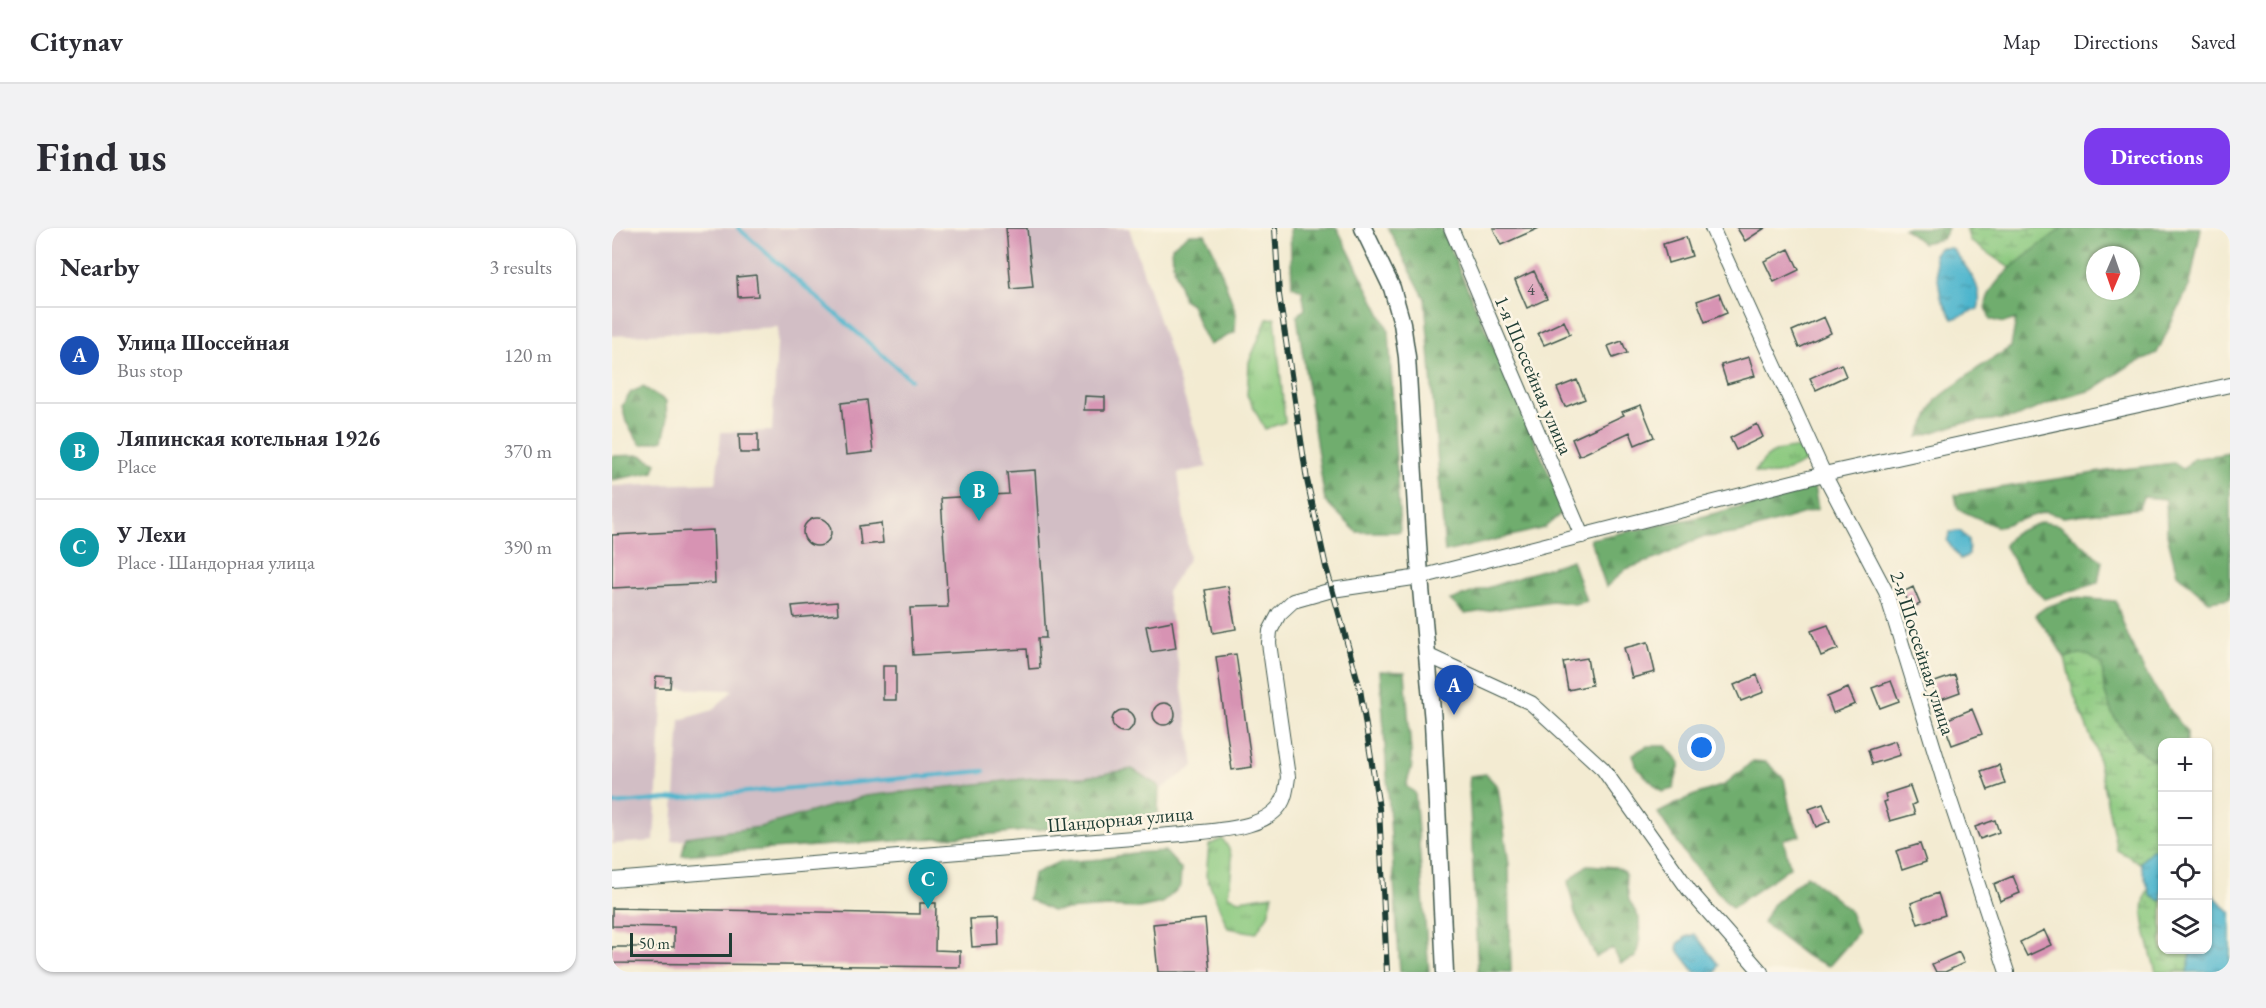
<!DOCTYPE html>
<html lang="en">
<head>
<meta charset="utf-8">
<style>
	:root { --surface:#fff; --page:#f2f2f3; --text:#2b2b33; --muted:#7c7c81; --line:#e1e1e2; --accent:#7c3aed }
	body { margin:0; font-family:"EB Garamond",serif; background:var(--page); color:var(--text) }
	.controls { position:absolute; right:18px; bottom:18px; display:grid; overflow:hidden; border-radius:12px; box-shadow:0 2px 4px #0004 }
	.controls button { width:54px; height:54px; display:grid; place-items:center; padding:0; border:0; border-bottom:2px solid var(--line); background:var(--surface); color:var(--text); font:30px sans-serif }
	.compass { position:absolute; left:1474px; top:18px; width:54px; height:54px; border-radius:50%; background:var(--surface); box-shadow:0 2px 4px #0004; rotate:182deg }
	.scale { position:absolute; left:18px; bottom:15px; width:102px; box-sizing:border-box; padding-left:6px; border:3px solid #1f3d34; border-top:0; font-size:16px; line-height:21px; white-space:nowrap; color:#1f3d34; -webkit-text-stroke:4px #fcf5e5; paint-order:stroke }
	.you { position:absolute; left:1090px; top:520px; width:21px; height:21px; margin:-15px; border:4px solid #fff; border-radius:50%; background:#1a73e8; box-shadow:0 0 0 9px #1a73e833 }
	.badge { display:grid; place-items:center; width:39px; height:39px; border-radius:50%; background:var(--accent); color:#fff; font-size:20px; font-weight:700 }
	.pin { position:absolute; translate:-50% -50px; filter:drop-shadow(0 2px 3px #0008) }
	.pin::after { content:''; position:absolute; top:32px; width:21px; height:18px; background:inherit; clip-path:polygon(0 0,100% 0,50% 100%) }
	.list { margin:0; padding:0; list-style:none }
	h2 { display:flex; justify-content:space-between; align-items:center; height:78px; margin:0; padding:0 24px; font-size:26px }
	h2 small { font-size:20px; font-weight:400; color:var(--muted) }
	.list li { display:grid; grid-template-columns:39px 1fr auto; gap:18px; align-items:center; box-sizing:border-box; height:96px; padding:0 24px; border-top:2px solid var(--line) }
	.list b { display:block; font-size:22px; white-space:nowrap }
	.list p { margin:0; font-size:20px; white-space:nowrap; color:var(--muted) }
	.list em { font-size:20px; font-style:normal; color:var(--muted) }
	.icon { flex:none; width:33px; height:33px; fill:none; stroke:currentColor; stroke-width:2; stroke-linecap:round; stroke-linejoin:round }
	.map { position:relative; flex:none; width:1618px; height:744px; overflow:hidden; border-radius:18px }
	header { display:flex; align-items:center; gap:36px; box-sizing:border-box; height:84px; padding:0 30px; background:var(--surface); border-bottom:2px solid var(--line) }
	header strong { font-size:28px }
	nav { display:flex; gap:33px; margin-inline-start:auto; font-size:21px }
	.intro { display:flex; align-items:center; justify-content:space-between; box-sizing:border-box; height:144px; padding:0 36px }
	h1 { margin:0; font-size:42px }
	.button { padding:15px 27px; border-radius:18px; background:var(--accent); color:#fff; font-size:21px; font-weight:700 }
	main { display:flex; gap:36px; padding:0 36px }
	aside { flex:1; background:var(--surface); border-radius:18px; box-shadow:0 2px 4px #0004 }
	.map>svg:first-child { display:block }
	.industrial { fill:#d2bec5 }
	.grass { fill:url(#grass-tufts); stroke:#55835a; stroke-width:1.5 }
	.forest { fill:url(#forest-firs); stroke:#487551; stroke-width:1.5; fill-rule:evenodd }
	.wetland { fill:url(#wetland-marsh); stroke:#55835a; stroke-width:1.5 }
	.water { fill:url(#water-ripples); stroke:#367980; stroke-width:1.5 }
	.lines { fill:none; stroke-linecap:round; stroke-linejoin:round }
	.stream { stroke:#4eb5cd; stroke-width:4 }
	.building { fill:#d793b3 }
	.minor-casing { stroke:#3f574c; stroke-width:16 }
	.major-casing { stroke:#3f574c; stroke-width:19 }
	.minor { stroke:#fff; stroke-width:14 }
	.major { stroke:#fff; stroke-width:16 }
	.rail-casing { stroke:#1f3d34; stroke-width:6 }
	.rail { stroke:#fcf5e5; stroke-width:4; stroke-dasharray:11; stroke-linecap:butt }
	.labels { text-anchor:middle; stroke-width:5; stroke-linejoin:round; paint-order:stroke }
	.number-label { font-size:16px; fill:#4d5254 }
	.street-label { font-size:20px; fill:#1f3d34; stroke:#fcf5e5 }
</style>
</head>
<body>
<header>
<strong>Citynav</strong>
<nav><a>Map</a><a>Directions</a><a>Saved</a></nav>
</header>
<div class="intro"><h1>Find us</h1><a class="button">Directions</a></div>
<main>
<aside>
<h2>Nearby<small>3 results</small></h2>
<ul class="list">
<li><span class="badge" style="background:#1a4fb4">A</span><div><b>Улица Шоссейная</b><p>Bus stop</p></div><em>120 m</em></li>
<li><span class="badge" style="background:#0f9aa8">B</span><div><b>Ляпинская котельная 1926</b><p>Place</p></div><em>370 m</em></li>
<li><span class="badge" style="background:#0f9aa8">C</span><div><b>У Лехи</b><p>Place · Шандорная улица</p></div><em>390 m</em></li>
</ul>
</aside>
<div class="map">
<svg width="1618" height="744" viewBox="0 0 1618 744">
	<defs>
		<pattern id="grass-tufts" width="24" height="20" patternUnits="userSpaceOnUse" patternTransform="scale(1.5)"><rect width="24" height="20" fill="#8bc97f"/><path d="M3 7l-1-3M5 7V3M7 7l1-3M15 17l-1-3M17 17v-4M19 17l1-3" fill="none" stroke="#71a469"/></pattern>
		<pattern id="forest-firs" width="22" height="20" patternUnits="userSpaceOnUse" patternTransform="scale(1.5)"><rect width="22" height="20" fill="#70ad6e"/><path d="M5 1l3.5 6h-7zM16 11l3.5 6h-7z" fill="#5b8e5b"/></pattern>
		<pattern id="wetland-marsh" width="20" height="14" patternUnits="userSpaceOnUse" patternTransform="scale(1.5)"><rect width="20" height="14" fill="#8bc97f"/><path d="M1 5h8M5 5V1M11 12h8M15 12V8" fill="none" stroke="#71a469"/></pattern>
		<pattern id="water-ripples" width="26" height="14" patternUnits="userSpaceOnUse" patternTransform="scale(1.5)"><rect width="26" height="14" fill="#4eb5cd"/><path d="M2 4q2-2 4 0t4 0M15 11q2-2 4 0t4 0" fill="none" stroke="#4094a7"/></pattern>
	</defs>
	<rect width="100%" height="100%" fill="#fcf5e5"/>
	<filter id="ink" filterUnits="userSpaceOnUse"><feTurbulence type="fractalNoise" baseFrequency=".0167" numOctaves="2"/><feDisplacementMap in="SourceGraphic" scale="12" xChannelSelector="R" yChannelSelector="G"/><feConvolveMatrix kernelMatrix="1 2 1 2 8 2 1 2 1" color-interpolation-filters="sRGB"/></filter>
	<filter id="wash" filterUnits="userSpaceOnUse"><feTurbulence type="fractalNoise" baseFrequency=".008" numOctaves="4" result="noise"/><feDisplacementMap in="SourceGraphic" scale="24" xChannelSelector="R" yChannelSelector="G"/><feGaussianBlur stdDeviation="1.35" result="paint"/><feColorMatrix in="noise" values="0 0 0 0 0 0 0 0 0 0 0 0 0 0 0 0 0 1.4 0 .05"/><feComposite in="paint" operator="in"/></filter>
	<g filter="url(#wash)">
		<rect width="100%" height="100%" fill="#f3ebd2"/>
		<path class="industrial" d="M0,0H517L595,239L566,245L577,330L555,364L582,538L535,571L60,613L68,492L101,482L121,462L51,460L42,613L0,616V258L104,255L109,204L160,203L166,99L0,108Z"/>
		<path class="grass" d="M663,90L673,194L653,201L635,167L637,134L655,91Z
			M1183,220L1192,225L1195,233C1177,242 1163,251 1143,244C1153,227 1163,221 1183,220Z
			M610,611C626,627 618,648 616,668L627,672L661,667L656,687L644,705L616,700L594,648L597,617Z"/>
		<path class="forest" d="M678,0H725L777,103L788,304H745L713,273L685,88L693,81L690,62L680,58Z
			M776,0H829L953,282L932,300L833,324L813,71Z
			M1292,0H1336L1330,11L1310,15Z
			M1450,0H1589L1578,56L1545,125L1515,139L1480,162L1448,171L1401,190L1350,195L1306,209L1324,172L1363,142L1399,119L1404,91L1391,95L1378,91C1377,87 1374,81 1374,77C1376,50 1430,16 1450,0ZM1483,27H1519V63H1483Z
			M577,6H593L602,24L624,85L623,104L597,117L588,100L579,76L571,71L561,35L560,19Z
			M31,159L54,173L55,195L51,212L29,217L14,194L10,178L19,164Z
			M1618,225V370L1597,373L1565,346L1555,306L1554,271L1531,269L1527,280L1451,289L1433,284L1385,299L1346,281L1343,267L1495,243L1562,235L1571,241L1581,231Z
			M29,227L44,235L42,244L0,252V228Z
			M1202,258L1206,281L1128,305L1087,310L1049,329L1014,341L994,359L978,311L1093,288Z
			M1430,294L1447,297L1490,333L1486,355L1432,371L1411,349L1392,317L1402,305Z
			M960,332L974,373L963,376L940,373L853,386L838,372Z
			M1461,370L1504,373C1518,424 1542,463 1575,504V514H1550V537L1524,521L1500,486L1492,462L1490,436L1467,426L1453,430L1440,409L1423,387L1434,379Z
			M768,443L793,444L800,538L794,558L803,565L817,744H788Z
			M1035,518H1054L1068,535L1061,561L1050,564L1025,540L1021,526Z
			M1141,533L1154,534L1172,551L1178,582L1188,608L1171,611L1178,639L1120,680L1077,632L1046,585L1080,568L1112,557Z
			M520,541L547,558L546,585L521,592L372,607L70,627L74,609L148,599L253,568L430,549H473Z
			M874,546L886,559L897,637L899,744H866L857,559L858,548Z
			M553,623L569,641L568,659L550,675L527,680L496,679L440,683L416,671L421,646L447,634L490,631L521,625Z
			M975,637L1003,639L1013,644L1017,672L1027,690L1028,710L1024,729L1009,735L1000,720L984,729L963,685L956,654Z
			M1195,647L1237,682L1246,705L1217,738L1194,728L1151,695L1160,677Z"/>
		<path class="wetland" d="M1354,0H1450L1398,40L1358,13Z
			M1467,426L1476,427L1490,436L1492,462L1500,486L1524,521L1550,537V625L1541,621L1528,635L1505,622L1484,522L1462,467L1453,430Z
			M1537,660L1539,668L1550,673V722H1580L1575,744H1544C1538,719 1523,683 1537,660Z"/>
		<path class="water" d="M1327,20H1340C1353,38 1373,59 1366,81L1341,91L1329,70L1322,26Z
			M1348,303L1356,311L1357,327L1348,331L1335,313L1338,304Z
			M1541,621L1550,625V673L1539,668L1528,635Z
			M1596,662L1618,684V744H1575L1580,722H1596Z
			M1083,706L1107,737L1104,744H1083L1065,721L1066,716L1074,709Z"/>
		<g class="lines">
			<path class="stream" d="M126,0L299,152
				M0,576L372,543"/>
		</g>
		<g id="blocks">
			<path class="building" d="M394,0H415L421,59L399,61Z
				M881,0H927L889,17Z
				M1125,0H1153L1133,13Z
				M1074,9L1080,28L1056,35L1051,16Z
				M1177,21L1187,42L1162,54L1152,33Z
				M922,43L935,71L915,80L903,52Z
				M144,47L146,68L126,69L125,49Z
				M1107,65L1115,85L1093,94L1085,73Z
				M1212,89L1219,105L1187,120L1180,103Z
				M952,93L958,106L932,117L926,105Z
				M1010,113L1015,125L1001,130L996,118Z
				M1137,129L1143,148L1115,156L1109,137Z
				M1229,136L1234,148L1204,162L1198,150Z
				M965,152L973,171L953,179L945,160Z
				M473,168L493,169V182H472Z
				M255,172L261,224L234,227L229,175Z
				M1029,177L1042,209L1023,217L1018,204L967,228L960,211L1012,187L1010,184Z
				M1145,196L1151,209L1124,222L1118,210Z
				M127,206H146V225H128Z
				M423,242L434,410H426L428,440L417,441L415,421L301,427L298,380L336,379L329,270L397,266L395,244Z
				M191 304a14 14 0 1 1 28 0a14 14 0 1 1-28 0Z
				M269,295L271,315L249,317L247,298Z
				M101,302L103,355L0,360V307Z
				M616,358L624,401L601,405L593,362Z
				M1301,359L1308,376L1298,380L1291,364Z
				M225,374L226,386L182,390L180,378Z
				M560,393L564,420L539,424L534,398Z
				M1216,397L1226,421L1209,428L1199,403Z
				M1036,414L1043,444L1020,450L1012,420Z
				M624,426L640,539L620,542L604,429Z
				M975,430L980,457L956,462L951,434Z
				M271,438H284V472H271Z
				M1145,447L1152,464L1129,473L1122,457Z
				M1343,447L1348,464L1326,472L1320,455Z
				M44,448L59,449L58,460H43Z
				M1279,453L1287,473L1268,480L1260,460Z
				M1236,460L1243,476L1221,485L1215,469Z
				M541 486a11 11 0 1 1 22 0a11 11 0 1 1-22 0Z
				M1360,481L1370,506L1340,517L1331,493Z
				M500 493a11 11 0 1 1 22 0a11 11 0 1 1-22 0Z
				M1283,513L1288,527L1260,536L1256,522Z
				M1387,537L1393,556L1376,562L1369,543Z
				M1298,558L1304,575L1300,577L1303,586L1278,593L1272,574L1275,573L1273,566Z
				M1211,576L1218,593L1204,599L1197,581Z
				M1383,592L1387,604L1368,611L1363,599Z
				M1308,616L1314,634L1290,642L1284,623Z
				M1401,648L1408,665L1388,673L1382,656Z
				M1326,665L1333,687L1306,696L1299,675Z
				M308,675H324L323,722L348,723V739L0,735V719H62V699L0,698V680L308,686Z
				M386,690L387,717L360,719L358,691Z
				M593,691L598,744H546L541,696Z
				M1432,702L1439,717L1415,728L1408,714Z
				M1347,724L1352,735L1333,744H1324L1320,736Z"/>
		</g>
	</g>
	<g filter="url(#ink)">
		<use href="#blocks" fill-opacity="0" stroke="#3f574c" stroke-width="1.5"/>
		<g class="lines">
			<defs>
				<path id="minor" d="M839,0L970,308
					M1100,0L1212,246L1274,364L1335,563L1395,744
					M815,427L919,475L991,541L1077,662L1149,744
					M0,652L570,606C600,602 657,603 671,572C674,566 675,556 676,549L657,415L658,403L667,386L681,373L720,362L808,349L1212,246L1618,157"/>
				<path id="major" d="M751,0L780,60L790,95L795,129L808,349L821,494L833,744"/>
			</defs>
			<use href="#minor" class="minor-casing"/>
			<use href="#major" class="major-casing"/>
			<use href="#minor" class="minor"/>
			<use href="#major" class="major"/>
			<defs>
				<path id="rail" d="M663,0L667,67L695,252L714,339L748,461L767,580L775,744"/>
			</defs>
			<use href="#rail" class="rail-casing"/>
			<use href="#rail" class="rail"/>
		</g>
	</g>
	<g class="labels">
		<g class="number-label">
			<text x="919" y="67">4</text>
		</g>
		<g class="street-label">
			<text transform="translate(922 147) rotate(67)" y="7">1-я Шоссейная улица</text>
			<text transform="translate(1311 425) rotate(72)" y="7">2-я Шоссейная улица</text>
			<text transform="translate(508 591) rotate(-5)" y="7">Шандорная улица</text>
		</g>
	</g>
</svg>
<div class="controls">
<button>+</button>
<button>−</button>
<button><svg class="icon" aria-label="locate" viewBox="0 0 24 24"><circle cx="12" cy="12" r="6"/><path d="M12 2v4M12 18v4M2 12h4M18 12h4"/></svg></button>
<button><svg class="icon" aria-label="layers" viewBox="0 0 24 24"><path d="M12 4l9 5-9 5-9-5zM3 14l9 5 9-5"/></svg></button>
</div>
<svg class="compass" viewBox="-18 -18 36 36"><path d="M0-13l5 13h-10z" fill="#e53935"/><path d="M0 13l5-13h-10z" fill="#7c7c81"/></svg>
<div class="scale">50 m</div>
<div class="you"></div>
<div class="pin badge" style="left:842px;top:487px;background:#1a4fb4">A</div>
<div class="pin badge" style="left:367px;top:293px;background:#0f9aa8">B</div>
<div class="pin badge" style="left:316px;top:681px;background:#0f9aa8">C</div>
</div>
</main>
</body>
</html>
